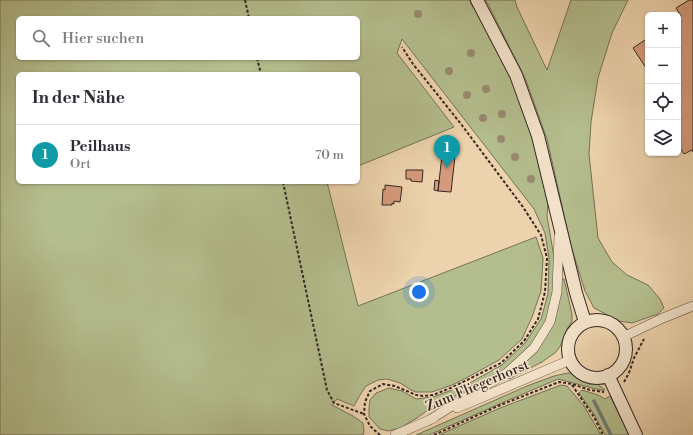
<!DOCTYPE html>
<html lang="de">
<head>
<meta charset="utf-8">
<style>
	:root { --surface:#fff; --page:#f7f7f7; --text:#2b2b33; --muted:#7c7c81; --line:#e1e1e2; --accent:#7c3aed }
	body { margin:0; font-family:"Libre Bodoni",serif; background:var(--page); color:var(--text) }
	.controls { position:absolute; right:12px; top:12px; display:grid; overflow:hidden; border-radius:6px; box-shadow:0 1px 3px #0004 }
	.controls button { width:36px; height:36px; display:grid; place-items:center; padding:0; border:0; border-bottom:1px solid var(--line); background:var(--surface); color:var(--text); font:20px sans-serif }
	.you { position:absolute; left:419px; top:292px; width:14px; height:14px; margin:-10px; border:3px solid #fff; border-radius:50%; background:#1a73e8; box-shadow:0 0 0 6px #1a73e833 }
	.badge { display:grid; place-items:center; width:26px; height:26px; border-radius:50%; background:var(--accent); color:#fff; font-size:13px; font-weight:700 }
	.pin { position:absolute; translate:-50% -33px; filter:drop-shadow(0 1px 2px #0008) }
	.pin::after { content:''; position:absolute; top:21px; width:14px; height:12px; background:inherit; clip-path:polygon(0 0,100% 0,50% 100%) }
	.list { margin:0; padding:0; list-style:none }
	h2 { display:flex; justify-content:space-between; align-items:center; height:52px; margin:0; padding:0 16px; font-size:17px }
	h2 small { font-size:13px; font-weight:400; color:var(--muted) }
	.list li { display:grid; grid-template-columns:26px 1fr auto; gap:12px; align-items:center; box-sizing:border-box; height:60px; padding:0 16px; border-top:1px solid var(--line) }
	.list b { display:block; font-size:15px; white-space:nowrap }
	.list p { margin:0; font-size:13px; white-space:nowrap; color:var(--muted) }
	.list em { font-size:13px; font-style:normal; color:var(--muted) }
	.icon { flex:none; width:22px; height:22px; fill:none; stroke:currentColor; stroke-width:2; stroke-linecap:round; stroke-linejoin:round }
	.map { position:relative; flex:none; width:693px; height:435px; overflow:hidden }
	.search { position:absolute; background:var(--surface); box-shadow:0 1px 3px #0004; left:16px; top:16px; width:344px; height:44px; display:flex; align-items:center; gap:10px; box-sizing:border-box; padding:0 14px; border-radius:6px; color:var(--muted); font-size:15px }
	.panel { position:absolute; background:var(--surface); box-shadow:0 1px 3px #0004; left:16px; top:72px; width:344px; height:112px; border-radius:6px }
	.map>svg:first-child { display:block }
	.green { fill:#b4bd8d; stroke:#747258; fill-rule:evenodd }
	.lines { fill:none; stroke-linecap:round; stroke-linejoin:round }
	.stream { stroke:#717d77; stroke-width:3.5 }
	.building { fill:#d59a7b; stroke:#342723 }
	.minor-casing { stroke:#625246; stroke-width:10 }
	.secondary-casing { stroke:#342723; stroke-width:14 }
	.path { stroke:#342723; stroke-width:2; stroke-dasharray:3 2; stroke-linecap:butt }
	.minor { stroke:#f3e2ca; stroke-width:9 }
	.secondary { stroke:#f3e2ca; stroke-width:12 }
	.tree { fill:#998970 }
	.labels { text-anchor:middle; stroke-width:3; stroke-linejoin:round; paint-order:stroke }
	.street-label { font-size:14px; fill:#342723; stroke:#f3e2ca }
</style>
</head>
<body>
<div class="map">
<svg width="693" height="435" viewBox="0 0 693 435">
	<rect width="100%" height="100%" fill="#edd3ad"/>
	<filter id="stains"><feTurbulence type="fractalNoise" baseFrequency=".005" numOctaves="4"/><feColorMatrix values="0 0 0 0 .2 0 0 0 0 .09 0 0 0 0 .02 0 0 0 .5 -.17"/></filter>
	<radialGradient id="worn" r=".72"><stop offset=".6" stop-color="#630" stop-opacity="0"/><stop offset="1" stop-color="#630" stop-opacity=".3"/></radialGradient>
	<path class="green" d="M0,0H469L493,40L512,77L533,137L548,203L547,216L554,257V292L547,321L532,347L507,370L469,390L436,404L417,418L400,428L388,431L380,429L369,417V408L370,400L376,393L389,388L402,391L416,399L433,397L466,385L502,365L525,343L541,319L548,294L549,258L545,233L534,209L402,39L397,53L454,127L358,166V74H18V182H327L358,306L536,237L543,258L541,291L532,317L522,339L499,360L470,376L452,385L432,392H416L411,390L400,383L387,379L378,380L366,386L360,395L354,406L337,399L332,405L353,416L363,423L364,431L363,435H0ZM18,18H358V58H18Z
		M485,0H515L517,7L547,70L571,0H628L612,33L598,78L591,122L589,154L598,238L612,262L627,275L648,285L660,299L664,308L658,314L632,323L619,321L594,308L585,291L571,246L547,139L525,78L488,4Z
		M561,279H564L572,314V321L567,329L561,345L556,352L542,362L509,379V376L536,352Z
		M568,373L575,374L596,383L605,390H600L558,379L497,405L429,435H416L527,386L554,376Z
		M561,385L567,386L584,406L601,435H439L500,408Z
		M582,390L598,395L605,399L610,396L629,435H605L594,414L579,393Z"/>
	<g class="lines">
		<path class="stream" d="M594,401L611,435"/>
	</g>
	<path class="building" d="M689,0H693V152L692,150L684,154L678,145V18L681,16L676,8Z
		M648,38V71L633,48Z
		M442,155L455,156L451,192L438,191Z
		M406,170H423L422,182L411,181V179H406Z
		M435,180L439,181L438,191L434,190Z
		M385,185L402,187L400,202L394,201V204L392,203V205H382L383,189L385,190Z"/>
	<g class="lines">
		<defs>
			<path id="minor" d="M623,337L663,318L693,306
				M457,408L570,360
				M428,421L477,390L507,373L534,348L550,322L557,292L559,236
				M395,435L434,418"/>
			<path id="secondary" d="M477,0L516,75L538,136L576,293L585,322
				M568 349a29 29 0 1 1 58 0a29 29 0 1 1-58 0Z
				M608,375L636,435"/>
		</defs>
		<use href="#minor" class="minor-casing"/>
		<use href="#secondary" class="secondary-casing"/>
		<path class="path" d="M245,0L249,18
			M257,58L261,74
			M283,182L327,390L334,403L364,414
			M624,382L629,373L634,358L644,339
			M572,385L594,417L603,435
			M380,435L370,426L364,414L365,402L370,391L383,384L395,386L416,395L423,396L433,395L453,387L501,363L524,341L538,319L545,292L547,258L541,235L523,207L461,124L413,64L402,47
			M434,435L498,406L559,382L572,384L590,390L604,392"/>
		<use href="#minor" class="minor"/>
		<use href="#secondary" class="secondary"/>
	</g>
	<g class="tree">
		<circle cx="418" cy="14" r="4"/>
		<circle cx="471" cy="53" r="4"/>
		<circle cx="449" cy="71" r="4"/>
		<circle cx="486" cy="89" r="4"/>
		<circle cx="467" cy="95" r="4"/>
		<circle cx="502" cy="114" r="4"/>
		<circle cx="483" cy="118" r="4"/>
		<circle cx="501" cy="139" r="4"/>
		<circle cx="515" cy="157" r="4"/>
		<circle cx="531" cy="179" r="4"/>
	</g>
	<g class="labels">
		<g class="street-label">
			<text transform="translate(477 385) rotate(-23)" y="5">Zum Fliegerhorst</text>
		</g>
	</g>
	<rect width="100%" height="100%" filter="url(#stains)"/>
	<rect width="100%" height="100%" fill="url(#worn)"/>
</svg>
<div class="controls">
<button>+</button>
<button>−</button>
<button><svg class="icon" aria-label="locate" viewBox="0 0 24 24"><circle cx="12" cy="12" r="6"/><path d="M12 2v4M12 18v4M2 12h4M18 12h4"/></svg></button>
<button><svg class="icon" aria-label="layers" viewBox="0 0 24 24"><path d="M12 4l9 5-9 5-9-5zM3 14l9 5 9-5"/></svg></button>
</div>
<div class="you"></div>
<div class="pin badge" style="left:447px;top:168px;background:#0f9aa8">1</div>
<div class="search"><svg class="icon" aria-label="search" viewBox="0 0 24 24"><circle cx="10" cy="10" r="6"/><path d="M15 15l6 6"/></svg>Hier suchen</div>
<section class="panel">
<h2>In der Nähe<small></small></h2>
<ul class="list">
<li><span class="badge" style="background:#0f9aa8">1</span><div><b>Peilhaus</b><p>Ort</p></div><em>70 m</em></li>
</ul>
</section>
</div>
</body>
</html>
